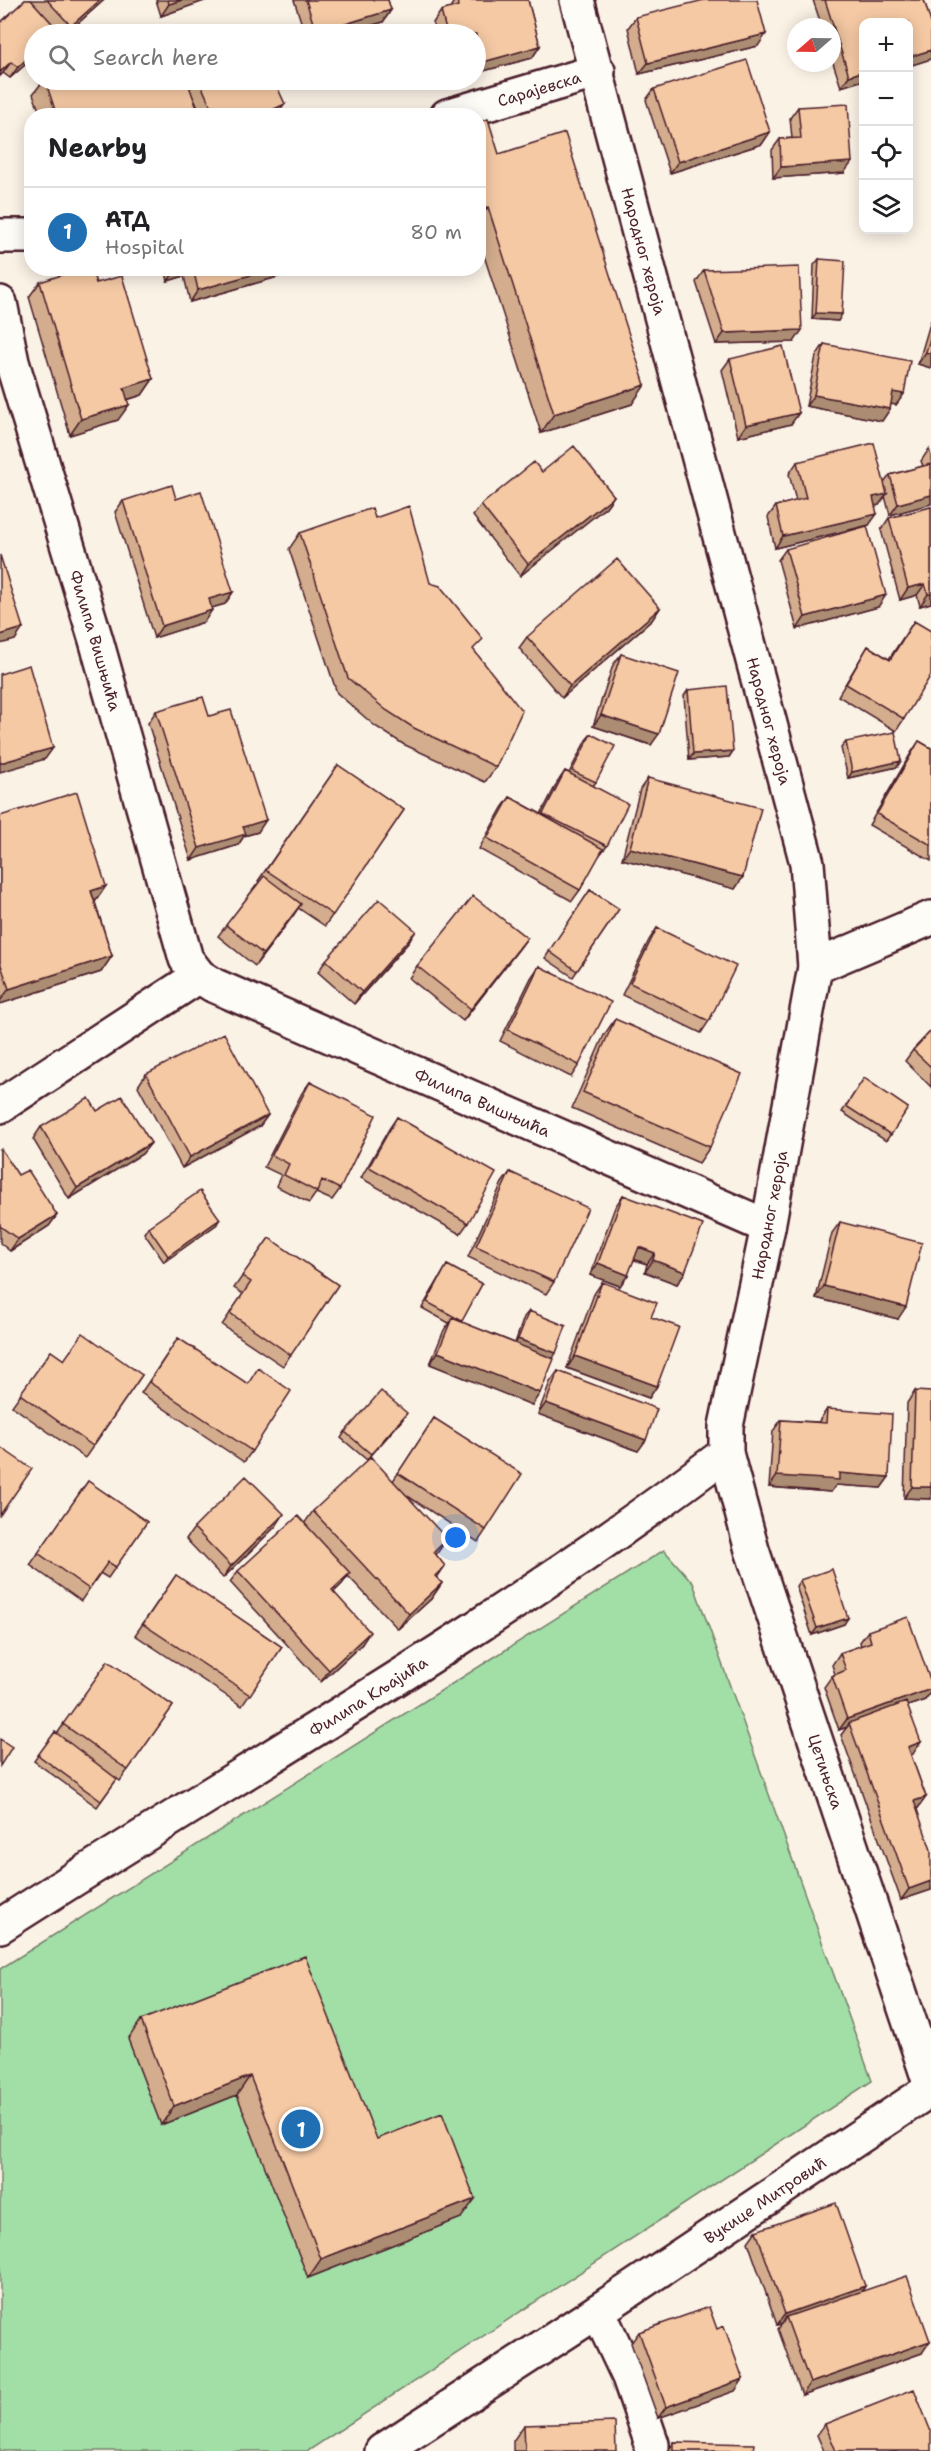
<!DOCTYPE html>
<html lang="en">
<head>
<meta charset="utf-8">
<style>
	:root { --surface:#fff; --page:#f2f2f2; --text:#202124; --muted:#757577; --line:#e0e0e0; --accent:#1f6fb2 }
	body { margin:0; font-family:"Shantell Sans",sans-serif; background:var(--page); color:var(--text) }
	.controls { position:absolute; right:18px; top:18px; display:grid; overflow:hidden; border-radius:12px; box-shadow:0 3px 15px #0003 }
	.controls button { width:54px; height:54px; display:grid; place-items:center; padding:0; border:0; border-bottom:2px solid var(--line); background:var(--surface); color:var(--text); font:30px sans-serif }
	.compass { position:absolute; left:787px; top:18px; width:54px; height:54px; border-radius:50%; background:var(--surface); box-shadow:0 3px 15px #0003; rotate:250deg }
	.you { position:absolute; left:456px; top:1538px; width:21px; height:21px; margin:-15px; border:4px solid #fff; border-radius:50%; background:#1a73e8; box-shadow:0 0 0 9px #1a73e833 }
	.badge { display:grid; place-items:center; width:39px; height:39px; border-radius:50%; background:var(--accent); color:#fff; font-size:20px; font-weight:700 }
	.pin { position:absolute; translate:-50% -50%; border:3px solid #fff; box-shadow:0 2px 6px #0006 }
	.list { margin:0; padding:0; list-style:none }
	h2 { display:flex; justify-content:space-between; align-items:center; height:78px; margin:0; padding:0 24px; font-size:26px }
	h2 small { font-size:20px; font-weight:400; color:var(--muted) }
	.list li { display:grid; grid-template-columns:39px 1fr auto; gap:18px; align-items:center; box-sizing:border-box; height:90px; padding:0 24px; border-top:2px solid var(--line) }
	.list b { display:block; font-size:22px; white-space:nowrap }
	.list p { margin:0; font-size:20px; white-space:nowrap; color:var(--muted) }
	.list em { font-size:20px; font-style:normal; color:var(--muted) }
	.icon { flex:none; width:33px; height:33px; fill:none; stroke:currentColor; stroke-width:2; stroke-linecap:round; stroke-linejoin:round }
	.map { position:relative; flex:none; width:931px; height:2451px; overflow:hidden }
	.search { position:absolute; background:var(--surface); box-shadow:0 3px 15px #0003; left:24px; top:24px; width:462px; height:66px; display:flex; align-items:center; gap:15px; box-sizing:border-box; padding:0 21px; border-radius:33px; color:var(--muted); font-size:22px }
	.panel { position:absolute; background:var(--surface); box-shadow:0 3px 15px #0003; left:24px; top:108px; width:462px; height:168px; border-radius:24px }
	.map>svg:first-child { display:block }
	.green { fill:#a1dfa7; stroke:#767f69; stroke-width:1.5 }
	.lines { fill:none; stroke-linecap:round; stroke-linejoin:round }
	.street-casing { stroke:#4a1f2b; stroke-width:38 }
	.secondary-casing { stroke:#4a1f2b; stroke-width:38 }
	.street { stroke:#fdfcf7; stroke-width:33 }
	.secondary { stroke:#fdfcf7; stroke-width:33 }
	.wall { fill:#d3ad8d; stroke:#4a1f2b; stroke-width:1.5 }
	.shaded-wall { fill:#ac8d73; stroke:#4a1f2b; stroke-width:1.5 }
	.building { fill:#f5c9a4; stroke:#4a1f2b; stroke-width:1.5 }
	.labels { text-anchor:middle; stroke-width:5; stroke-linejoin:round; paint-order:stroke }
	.street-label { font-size:16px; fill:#4a1f2b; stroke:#fdfcf7 }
</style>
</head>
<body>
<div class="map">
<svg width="931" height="2451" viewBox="0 0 931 2451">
	<rect width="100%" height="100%" fill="#fbf2e6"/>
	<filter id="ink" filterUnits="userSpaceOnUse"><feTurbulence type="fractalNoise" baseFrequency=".0167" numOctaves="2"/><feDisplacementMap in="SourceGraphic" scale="12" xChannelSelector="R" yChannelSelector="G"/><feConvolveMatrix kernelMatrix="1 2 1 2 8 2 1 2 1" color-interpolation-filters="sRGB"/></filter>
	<g filter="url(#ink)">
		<path class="green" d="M664,1550L693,1583L872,2081L308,2451H0V1969Z"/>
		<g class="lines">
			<defs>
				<g id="street">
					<path id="s1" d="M447,116L598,71"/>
					<path d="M0,236H32"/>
					<path id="s2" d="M0,303L12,362L96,640L186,959L199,976L213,985L768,1227"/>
					<path d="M0,1106L199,976"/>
					<path id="s3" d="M0,1926C243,1770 496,1628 726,1453"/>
					<path d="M598,2311L629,2377L652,2444V2451"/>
					<path id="s4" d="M382,2451L598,2311L931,2089"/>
				</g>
				<g id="secondary">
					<path id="s5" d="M577,0L807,863L815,967L768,1227L726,1426V1453L752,1550L931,2086"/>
					<path d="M815,967L931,918"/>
				</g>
			</defs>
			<use href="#street" class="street-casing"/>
			<use href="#secondary" class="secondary-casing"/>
			<use href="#street" class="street"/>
			<use href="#secondary" class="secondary"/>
		</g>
		<path class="wall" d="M25,0H104L66,34H60L58,32L56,34H34V57L10,78L3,73L0,76V23Z
			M156,0H207L161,16Z
			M294,0H388L391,10L383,22L342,34H305Z
			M455,0H528L540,46L532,58L476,73V34H436L433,23L441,11L449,9Z
			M813,0H924L931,23V59L841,87L832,60V27H822Z
			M636,17L758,46L639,74L628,28Z
			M44,80H274L277,115L202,116L193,97L198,111L195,116H41L33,94Z
			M654,89L770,132L762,144L670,173L646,100Z
			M798,107L844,173L773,178L772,150L780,139L792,138L790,118Z
			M478,122L499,154L632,404L541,433L478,237Z
			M819,259L842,314L838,321L812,319L814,265Z
			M165,268H292L288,274L190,302L184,276L168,281Z
			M704,270L794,342L716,344L696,282Z
			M40,282L96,283L153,379L142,395L127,400L118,420L70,435L29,297Z
			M931,320V368L918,364Z
			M824,344L904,394L896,405L891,404L890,409L882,421L806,406L816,356Z
			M730,359L791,424L738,437L722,370Z
			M929,449L931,456V504L890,515L885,496L879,505L875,506L869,525L775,548L768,517L776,506L796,501L789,474L797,462L884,483L890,475L923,466L921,461Z
			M542,472L614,496L606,507L520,576L473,516L481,505Z
			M176,499L233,592L225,604L211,608L204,622L154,638L115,512L123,501Z
			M931,507V603L920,606L917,595L900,600L881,530L889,518Z
			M375,518L430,583L474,651L496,767L485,782L403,744L375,726L337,693L289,549L300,533Z
			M786,549L878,607L797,629L778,560Z
			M660,608L652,620L562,698L519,648L527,637Z
			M914,621L904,719L896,731L838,696L868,646L889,659Z
			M621,654L651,745L593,726L613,665Z
			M688,690L733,751L729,757L689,760L684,696Z
			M156,711L209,716L258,832L244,836L238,845L191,860L148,723Z
			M591,734L596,782L593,786L607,846L598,857L580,890L572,901L479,849L502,808L510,797L541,814L557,783L565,771L569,773L586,740Z
			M919,741L931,748V861L869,825L911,753Z
			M846,742L897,767L848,778L841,748Z
			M338,765L404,810L325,926L298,908L255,966L218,936L259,882L258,881Z
			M648,778L743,877L735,889L622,859L640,789Z
			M0,816L95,902L112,956L101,972L0,1004Z
			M590,890L619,909L573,977L545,958Z
			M657,928L709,1021L701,1033L622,995L649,940Z
			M527,938L463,1021L409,978L417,966Z
			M408,943L354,1004L318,972L326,960Z
			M539,966L579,1065L571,1077L500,1041L531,978Z
			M615,1019L710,1147L699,1163L572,1108L604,1035Z
			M931,1031V1087L905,1061L913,1050Z
			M146,1074L268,1115L260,1126L182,1168L138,1086Z
			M864,1078L908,1108L886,1141L842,1112Z
			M310,1082L340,1189L332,1200L316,1193L309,1203L276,1186L281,1175L264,1167L302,1093Z
			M97,1111L151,1143L142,1154L69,1199L33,1139L41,1127Z
			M397,1117L468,1223L460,1234L361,1178L389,1129Z
			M0,1150L18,1175L57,1215L49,1226L10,1251L0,1243Z
			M510,1172L554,1282L546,1294L468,1257L502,1183Z
			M623,1195L685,1272L677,1284L645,1272L647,1264L634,1260L620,1286L590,1275L615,1207Z
			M840,1222L898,1319L816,1298L832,1233Z
			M216,1225L164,1262L144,1233L148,1227Z
			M269,1238L338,1285L283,1366L222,1325L243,1294L234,1288Z
			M447,1265L482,1284L461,1322L515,1343L524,1317L529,1311L553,1358L532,1405L430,1364L444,1330L449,1323L422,1308Z
			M602,1282L651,1317L657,1386L649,1398L567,1368L594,1294Z
			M178,1338L252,1451L244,1462L141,1393Z
			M51,1351L64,1360L142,1375L85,1458L12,1406Z
			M558,1371L638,1451L538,1414L550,1382Z
			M915,1391L931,1499L904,1498L907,1403Z
			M827,1409L889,1477L881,1488L836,1485L831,1492L769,1487L773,1431L781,1420L819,1422V1421Z
			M434,1418L486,1530L478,1542L406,1495L436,1555L437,1578L442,1583L431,1599L398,1629L348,1576L342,1584L334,1592L362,1644L321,1682L230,1582L238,1571L304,1524L313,1511L393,1481Z
			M402,1420L367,1460L341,1438L345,1432Z
			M88,1481L147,1522L108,1578L100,1573L81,1601L30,1565Z
			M276,1526L223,1578L186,1539L194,1528Z
			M176,1575L282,1647L242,1706L135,1635Z
			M800,1580L844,1624L812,1635L796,1586Z
			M868,1631L931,1683V1691L925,1700L908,1706L913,1754L911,1755L926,1797L918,1808L917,1809L931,1890L901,1900L841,1735L847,1727L839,1730L824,1687L832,1676L835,1674L832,1665L840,1653L861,1646L860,1642Z
			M108,1661L173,1706L120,1781L117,1779L97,1807L34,1761L55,1732L57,1734Z
			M141,2020L377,2139L461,2218L308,2278L237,2095L161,2125L128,2039Z
			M756,2231L865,2286L862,2291L922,2353L802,2395L778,2329L782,2324L777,2325L748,2242Z
			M717,2329L743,2379L735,2391L658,2418L631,2343L639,2332Z
			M825,2424L931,2451H824L817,2435Z
			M524,2425L616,2451H513V2441Z
			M674,2442L753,2451H668Z"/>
		<path class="shaded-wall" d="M100,0H104L66,34H65L71,26Z
			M182,0H207L161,16L169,4Z
			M391,10L383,22L342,34H315L316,33Z
			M766,34L758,46L639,74L648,63Z
			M540,46L532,58L476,73V64Z
			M931,50V59L909,66V57Z
			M34,52V57L10,78L18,67Z
			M11,62L3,73L0,76V72Z
			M864,71V80L841,87L849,76Z
			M285,104L277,115L259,116Z
			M198,111L195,116H186Z
			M770,132L762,144L670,173L678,162Z
			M852,162L844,173L773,178L781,167Z
			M488,207L478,221V210Z
			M178,268H189L184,276L168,281L176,269Z
			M275,268H292L288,274L190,302L198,290Z
			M816,313L842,314L838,321L812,319Z
			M802,330L794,342L716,344L724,333Z
			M926,352L931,354V368L918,364Z
			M153,379L142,395L113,404L124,388Z
			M645,385L632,404L541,433L554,414Z
			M893,392L904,394L896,405L885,403Z
			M814,395L890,409L882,421L806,406Z
			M129,405L118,420L70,435L81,419Z
			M799,413L791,424L738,437L746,425Z
			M887,494L879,505L865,508L873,497Z
			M931,495V504L890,515L898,504Z
			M614,496L606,507L520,576L528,564Z
			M877,514L869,525L775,548L783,536Z
			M925,584L917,595L900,600L908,588Z
			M233,592L225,604L201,611L209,599Z
			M928,594H931V603L920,606Z
			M886,595L878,607L797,629L805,617Z
			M660,608L652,620L562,698L570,686Z
			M212,610L204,622L154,638L162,626Z
			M23,628L15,640L0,644V635Z
			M601,715L659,734L651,745L593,726Z
			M53,748L45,759L0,772V763Z
			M733,751L729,757L689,760L693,754Z
			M901,761L897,767L848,778L852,772Z
			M266,820L258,832L244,836L238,845L191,860L199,848L243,827Z
			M630,848L743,877L735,889L622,859Z
			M106,886L95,902L91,891Z
			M301,904L293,916L255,966L263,954Z
			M416,931L408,943L354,1004L362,992Z
			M527,938L519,949L463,1021L471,1009Z
			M112,956L101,972L0,1004V1001L9,989Z
			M268,1115L260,1126L182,1168L190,1157Z
			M151,1143L142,1154L69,1199L77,1188Z
			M57,1215L49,1226L10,1251L18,1239Z
			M220,1219L216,1225L164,1262L168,1256Z
			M639,1247L655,1253L647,1264L631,1258Z
			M653,1260L685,1272L677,1284L645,1272Z
			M598,1263L628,1275L620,1286L590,1275Z
			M824,1286L906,1307L898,1319L816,1298Z
			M518,1339L556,1353L552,1360L514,1346Z
			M438,1352L540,1393L532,1405L430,1364Z
			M575,1356L657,1386L649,1398L567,1368Z
			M546,1403L646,1440L638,1451L538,1414Z
			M407,1413L402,1420L367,1460L371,1454Z
			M839,1473L889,1477L881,1488L836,1485L831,1492L769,1487L777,1476Z
			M912,1487H931V1499L904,1498Z
			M284,1514L276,1526L223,1578L231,1566Z
			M447,1539L436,1555L422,1568L434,1552Z
			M445,1566L434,1582L435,1576Z
			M350,1573L342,1584L324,1601L332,1590Z
			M442,1583L431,1599L398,1629L409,1614Z
			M848,1618L844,1624L812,1635L817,1628Z
			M370,1632L362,1644L321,1682L329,1670Z
			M931,1689V1691L925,1700L850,1726L849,1723L847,1727L839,1730L847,1719Z
			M921,1742L913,1754L900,1759L908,1747Z
			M926,1797L918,1808L906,1812L914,1801Z
			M931,1881V1890L901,1900L909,1889Z
			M250,2076L237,2095L161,2125L174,2106Z
			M475,2199L461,2218L308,2278L321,2259Z
			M865,2286L857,2298L786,2317L782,2324L777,2325L785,2314Z
			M930,2341L922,2353L802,2395L810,2383Z
			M743,2379L735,2391L658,2418L666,2407Z"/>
		<path class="building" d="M25,0H31L59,31L55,34H34V52L18,67L11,62L0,72V23Z
			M47,0H100L71,26Z
			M168,0H182L169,4Z
			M306,0H388L391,10L316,33Z
			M457,0H528L540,46L476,64V34H447L441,11L458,6Z
			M704,0H757L766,34L648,63L636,17Z
			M825,0H924L931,23V50L909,57V22H864V71L849,76Z
			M169,29L171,34H153Z
			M252,30L254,34H241Z
			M747,60L770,132L678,162L654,89Z
			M45,80H187L198,111L186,116H57Z
			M199,80H274L285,104L259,116H215Z
			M848,104L852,162L781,167L780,139L801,138L798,107Z
			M488,119L499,154L565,133L645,385L554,414L488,207L478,210V122Z
			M819,259L845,261L842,314L816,313Z
			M799,267L802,330L724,333L704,270Z
			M83,268H91L96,283L122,276L153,379L124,388L129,405L81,419L40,282Z
			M193,268H275L198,290Z
			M931,335V354L926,352Z
			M824,344L910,361L904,394L893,392L890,409L814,395Z
			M783,346L799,413L746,425L730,359Z
			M874,443L887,494L873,497L877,514L783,536L776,506L806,498L797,462Z
			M574,446L614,496L528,564L481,505L534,462L542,472Z
			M931,464V495L898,504L890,475Z
			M172,485L176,499L201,491L233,592L209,599L212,610L162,626L123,501Z
			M409,506L430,583L440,586L483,639L473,649L522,711L496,767L414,728L386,710L348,678L300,533L372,508L375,518Z
			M931,507V594H928L925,584L908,588L889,518Z
			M867,526L886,595L805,617L786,549Z
			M0,555L23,628L0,635Z
			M617,559L660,608L570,686L527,637Z
			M914,621L931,631V675L904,719L846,684L868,646L890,660Z
			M621,654L679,673L659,734L601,715Z
			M29,665L53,748L0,763V674Z
			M727,686L733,751L693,754L688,690Z
			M203,697L209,716L231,710L266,820L243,827L246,834L199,848L156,711Z
			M895,732L901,761L852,772L846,742Z
			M591,734L615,746L596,782L572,771Z
			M919,741L931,748V845L877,814Z
			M338,765L404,810L333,915L266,870Z
			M565,771L628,804L607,846L543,814Z
			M648,778L761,808L743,877L630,848Z
			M77,792L106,886L91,891L112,956L9,989L0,962V816Z
			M510,797L603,849L580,890L487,838Z
			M264,876L301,904L263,954L226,925Z
			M590,890L619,909L577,971L549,951Z
			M473,896L527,938L471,1009L417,966Z
			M379,899L416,931L362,992L326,960Z
			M657,928L736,966L709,1021L630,983Z
			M539,966L611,1002L579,1065L508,1030Z
			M615,1019L742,1074L710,1147L583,1092Z
			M931,1031V1067L913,1050Z
			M224,1033L268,1115L190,1157L146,1074Z
			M864,1078L908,1108L891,1135L846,1106Z
			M310,1082L376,1115L340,1189L322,1180L317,1192L284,1175L289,1164L272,1155Z
			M122,1096L151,1143L77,1188L41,1127L89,1098L97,1111Z
			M397,1117L496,1173L468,1223L369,1167Z
			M1,1149L18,1175L28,1170L57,1215L18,1239L0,1226V1150Z
			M510,1172L588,1208L554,1282L476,1246Z
			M200,1191L220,1219L168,1256L148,1227Z
			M623,1195L703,1225L685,1272L653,1260L655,1253L639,1247L628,1275L598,1263Z
			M840,1222L922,1243L906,1307L824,1286Z
			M269,1238L338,1285L291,1355L230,1313L251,1282L242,1276Z
			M447,1265L482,1284L462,1321L427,1302Z
			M602,1282L657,1303L651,1317L679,1327L657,1386L575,1356Z
			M529,1311L566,1326L556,1353L518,1339Z
			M452,1318L554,1359L540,1393L438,1352Z
			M83,1333L142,1375L93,1446L20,1394L51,1351L64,1360Z
			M178,1338L248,1384L258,1368L291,1391L252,1451L149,1382Z
			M558,1371L657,1409L646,1440L546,1403Z
			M381,1391L407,1413L371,1454L345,1432Z
			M915,1391L931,1392V1487H912Z
			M827,1409L892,1414L889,1477L839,1473V1480L777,1476L781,1420L826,1423Z
			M434,1418L522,1474L486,1530L398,1473Z
			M0,1447L32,1469L0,1515Z
			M371,1457L447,1539L434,1552L445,1566L435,1576L442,1583L409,1614L313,1511Z
			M246,1476L284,1514L231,1566L194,1528Z
			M88,1481L147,1522L116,1567L108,1562L89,1589L38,1553Z
			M298,1516L350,1573L332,1590L370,1632L329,1670L238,1571Z
			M832,1569L848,1618L817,1628L800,1580Z
			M176,1575L282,1647L250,1695L143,1624Z
			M908,1617L931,1683V1689L847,1719L832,1676L846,1670L840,1653L871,1642L868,1631Z
			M108,1661L173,1706L128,1770L63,1724Z
			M906,1702L921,1742L908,1747L926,1797L914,1801L931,1850V1881L909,1889L849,1723Z
			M55,1732L117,1779L101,1801L38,1755Z
			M0,1739L12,1747L0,1766Z
			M305,1956L377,2139L442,2113L475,2199L321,2259L250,2076L174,2106L141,2020Z
			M836,2203L865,2286L785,2314L756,2231Z
			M907,2276L930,2341L810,2383L786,2317Z
			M709,2307L717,2329L724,2326L743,2379L666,2407L639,2332Z
			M914,2389L931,2432V2451H836L825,2424Z
			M615,2422L616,2451H525L524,2425Z
			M674,2442L754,2444L753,2451H674Z"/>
	</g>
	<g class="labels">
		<g class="street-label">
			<text dy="6" stroke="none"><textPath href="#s1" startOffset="96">Сарајевска</textPath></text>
			<text dy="6" stroke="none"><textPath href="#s5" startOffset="260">Народног хероја</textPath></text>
			<text dy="6" stroke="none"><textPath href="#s2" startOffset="351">Филипа Вишњића</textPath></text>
			<text dy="6" stroke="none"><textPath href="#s5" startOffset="746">Народног хероја</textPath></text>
			<text dy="6" stroke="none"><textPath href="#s2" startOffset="1014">Филипа Вишњића</textPath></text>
			<text transform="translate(769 1215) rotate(-79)" y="6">Народног хероја</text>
			<text dy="6" stroke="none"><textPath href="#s3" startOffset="434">Филипа Кљајића</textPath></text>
			<text dy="6" stroke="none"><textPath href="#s5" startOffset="1826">Цетињска</textPath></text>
			<text dy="6" stroke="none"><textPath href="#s4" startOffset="458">Вукице Митровић</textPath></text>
		</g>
	</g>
</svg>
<div class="controls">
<button>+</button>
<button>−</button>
<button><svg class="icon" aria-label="locate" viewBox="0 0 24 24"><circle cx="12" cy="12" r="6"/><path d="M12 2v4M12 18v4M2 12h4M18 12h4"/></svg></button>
<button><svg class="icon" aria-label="layers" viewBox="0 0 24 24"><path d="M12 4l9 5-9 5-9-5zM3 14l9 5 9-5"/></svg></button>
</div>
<svg class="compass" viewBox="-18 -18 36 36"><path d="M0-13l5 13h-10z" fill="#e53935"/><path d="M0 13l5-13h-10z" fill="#757577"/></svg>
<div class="you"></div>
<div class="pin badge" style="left:301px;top:2129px">1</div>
<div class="search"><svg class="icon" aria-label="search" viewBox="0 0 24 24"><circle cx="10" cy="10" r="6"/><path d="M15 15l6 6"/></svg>Search here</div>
<section class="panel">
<h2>Nearby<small></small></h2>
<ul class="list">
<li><span class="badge">1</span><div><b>АТД</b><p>Hospital</p></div><em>80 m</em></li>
</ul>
</section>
</div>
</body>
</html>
